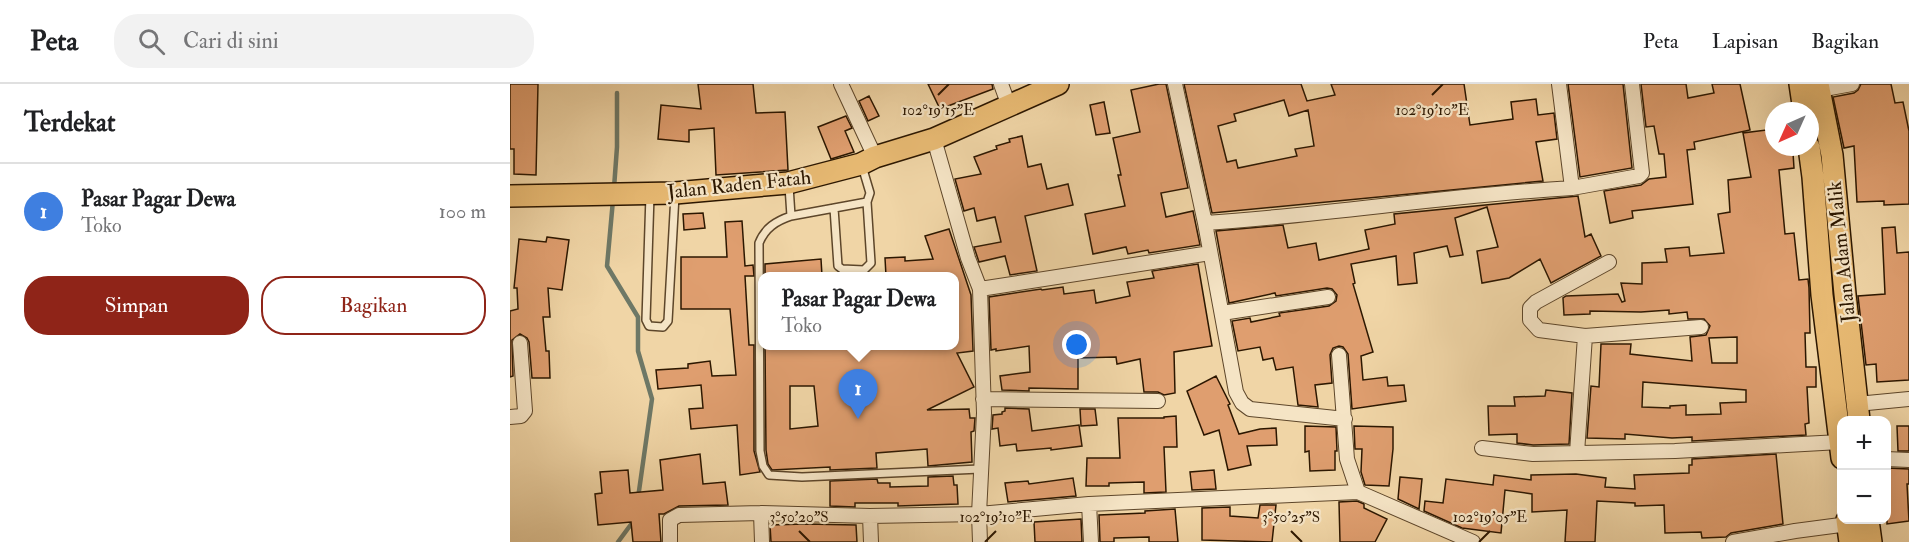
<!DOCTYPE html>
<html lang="id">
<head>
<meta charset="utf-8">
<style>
	:root { --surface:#fff; --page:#f2f2f2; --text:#202124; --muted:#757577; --line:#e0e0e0; --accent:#8f2418 }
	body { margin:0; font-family:"IM FELL Double Pica",serif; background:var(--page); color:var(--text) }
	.controls { position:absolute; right:18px; bottom:18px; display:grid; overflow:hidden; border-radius:12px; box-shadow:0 6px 24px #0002 }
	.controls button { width:54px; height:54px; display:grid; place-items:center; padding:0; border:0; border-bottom:2px solid var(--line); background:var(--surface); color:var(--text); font:30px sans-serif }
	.compass { position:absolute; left:1255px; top:18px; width:54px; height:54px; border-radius:50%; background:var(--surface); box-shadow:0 6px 24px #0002; rotate:225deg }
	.you { position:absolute; left:567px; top:261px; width:21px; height:21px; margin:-15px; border:4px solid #fff; border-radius:50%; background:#1a73e8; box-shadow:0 0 0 9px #1a73e833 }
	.badge { display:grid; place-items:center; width:39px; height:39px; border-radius:50%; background:var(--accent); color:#fff; font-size:20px; font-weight:700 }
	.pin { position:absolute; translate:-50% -50px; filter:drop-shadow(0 2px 3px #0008) }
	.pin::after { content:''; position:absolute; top:32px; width:21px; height:18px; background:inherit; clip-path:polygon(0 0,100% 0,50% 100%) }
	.popup { position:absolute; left:248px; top:188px; width:201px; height:78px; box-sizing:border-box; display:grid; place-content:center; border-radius:12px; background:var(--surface); filter:drop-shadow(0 2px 4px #0005); font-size:20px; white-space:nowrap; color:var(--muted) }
	.popup b { font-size:22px; color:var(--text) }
	.popup::after { content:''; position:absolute; left:50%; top:100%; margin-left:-12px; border:12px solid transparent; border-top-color:var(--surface) }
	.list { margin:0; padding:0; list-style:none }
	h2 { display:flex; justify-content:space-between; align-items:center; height:78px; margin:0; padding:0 24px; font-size:26px }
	h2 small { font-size:20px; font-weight:400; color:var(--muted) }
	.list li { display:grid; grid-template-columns:39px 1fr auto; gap:18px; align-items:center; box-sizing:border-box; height:96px; padding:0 24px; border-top:2px solid var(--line) }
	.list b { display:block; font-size:22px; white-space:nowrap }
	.list p { margin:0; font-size:20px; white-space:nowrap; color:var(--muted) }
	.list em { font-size:20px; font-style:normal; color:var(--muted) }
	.actions { display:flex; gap:12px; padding:18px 24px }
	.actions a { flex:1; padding:14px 0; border:2px solid var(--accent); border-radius:24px; text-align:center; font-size:21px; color:var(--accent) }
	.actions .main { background:var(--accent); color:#fff }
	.icon { flex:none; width:33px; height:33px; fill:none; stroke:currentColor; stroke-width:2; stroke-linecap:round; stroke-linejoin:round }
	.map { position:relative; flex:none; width:1399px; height:458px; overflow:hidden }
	header { display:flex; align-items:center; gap:36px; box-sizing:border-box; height:84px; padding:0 30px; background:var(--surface); border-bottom:2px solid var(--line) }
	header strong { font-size:28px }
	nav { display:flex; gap:33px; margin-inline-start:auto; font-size:21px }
	.search { width:420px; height:54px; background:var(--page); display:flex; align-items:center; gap:15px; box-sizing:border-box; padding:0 21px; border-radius:24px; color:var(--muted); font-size:22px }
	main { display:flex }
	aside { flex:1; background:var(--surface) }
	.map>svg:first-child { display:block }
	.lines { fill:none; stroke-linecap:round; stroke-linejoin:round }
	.stream { stroke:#6e7866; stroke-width:4.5 }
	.building { fill:#df9e6f; stroke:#2c1700; stroke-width:1.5; fill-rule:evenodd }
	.service-casing { stroke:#5d462a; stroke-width:10 }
	.minor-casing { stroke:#5d462a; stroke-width:16 }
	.primary-casing { stroke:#2c1700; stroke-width:24 }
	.trunk-casing { stroke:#2c1700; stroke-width:24 }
	.service { stroke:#f5e4c5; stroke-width:7 }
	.minor { stroke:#f5e4c5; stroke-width:14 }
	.primary { stroke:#e8ba73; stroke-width:21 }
	.trunk { stroke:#e8ba73; stroke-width:21 }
	.ticks { fill:none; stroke:#2c1700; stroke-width:2 }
	.labels { text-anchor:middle; stroke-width:4.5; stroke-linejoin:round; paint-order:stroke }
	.street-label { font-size:20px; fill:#2c1700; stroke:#f5e4c5 }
	.ticks-label { font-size:15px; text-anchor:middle; fill:#2c1700; stroke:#f5e4c5; stroke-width:4.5; stroke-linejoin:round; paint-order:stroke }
</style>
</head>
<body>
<header>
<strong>Peta</strong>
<div class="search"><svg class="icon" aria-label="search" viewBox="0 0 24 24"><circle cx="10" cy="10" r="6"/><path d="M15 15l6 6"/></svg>Cari di sini</div>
<nav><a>Peta</a><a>Lapisan</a><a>Bagikan</a></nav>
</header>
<main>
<aside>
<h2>Terdekat<small></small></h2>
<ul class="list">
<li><span class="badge" style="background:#3f7fe0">1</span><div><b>Pasar Pagar Dewa</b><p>Toko</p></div><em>100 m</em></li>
</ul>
<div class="actions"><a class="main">Simpan</a><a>Bagikan</a></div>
</aside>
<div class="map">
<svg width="1399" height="458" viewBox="0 0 1399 458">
	<rect width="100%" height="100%" fill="#f0d5a6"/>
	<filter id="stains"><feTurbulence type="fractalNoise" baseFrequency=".00333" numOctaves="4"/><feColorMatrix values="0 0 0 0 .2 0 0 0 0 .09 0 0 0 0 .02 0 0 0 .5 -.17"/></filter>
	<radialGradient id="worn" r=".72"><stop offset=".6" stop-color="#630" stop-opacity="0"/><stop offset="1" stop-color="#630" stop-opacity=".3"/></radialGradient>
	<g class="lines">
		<path class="stream" d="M104,104L107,63V9
			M103,116L97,182L128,233V267L142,315L128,414
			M108,458L122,439"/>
	</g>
	<path class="building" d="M0,0H28L26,91L4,90V65H0Z
		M188,0H243L246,29L275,28L278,86L206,91L204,44L179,46V58L148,55L151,21L191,25Z
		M418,0H482L483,5L430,25Z
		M649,0H656L678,104L651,109L656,133L683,127L690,161L639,169L638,166L618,170L616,163L583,170L575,130L615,122L608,91H611L603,54L630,48L621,6Z
		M674,0H791L797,17L825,11L821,0H954L960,41L1003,35L1001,18L1026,15L1028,31L1044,29L1047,55L1026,58L1033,97L702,129ZM774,16L779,32L798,26L804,62L785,65L787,72L728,84L726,76L717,78L708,42L726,37L724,30Z
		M1058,0H1113L1122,84L1070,93Z
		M1131,0H1176L1178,14L1204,9L1202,0H1230L1240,46L1184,58L1185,65L1177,66L1183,120L1122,127L1123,134L1100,139L1094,107L1131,101L1139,95L1156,93L1154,70H1149L1144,42L1136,43Z
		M1351,0H1381L1385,19L1393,18L1399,47V120L1374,121V117L1347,118L1344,62L1334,64L1323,13L1344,9L1348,6Z
		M359,12L369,32L358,37L349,17Z
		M594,18L600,49L586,51L580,21Z
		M336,32L342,44L335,47L344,68L321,75L308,43Z
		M1264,45V63H1281L1283,69L1284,84L1269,86L1275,150L1284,149L1289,196L1298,195L1299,204L1300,249H1295L1296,283H1306V303H1297L1299,339L1295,340L1296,351L1182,357V353L1162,354L1115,350V355L1077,354L1081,302L1089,303L1091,260H1121L1120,270L1182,277L1180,253L1196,251L1200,242L1194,235H1178L1177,228L1159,230V226L1131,228L1080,227V230L1054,231L1053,214L1056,212L1108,210L1112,218L1115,217L1111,199L1132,200V179L1157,178L1155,165L1179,163L1180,172L1214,169L1208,130L1220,128L1218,96L1241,93L1233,49ZM1227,253V279H1202L1199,254ZM1133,298L1236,306V318L1210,319L1211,330L1176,331V321L1160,322V324L1132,323Z
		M512,52L518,83L531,80L537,105L558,100L563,121L515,132L527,187L500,191L495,172L469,178L464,163L491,158L485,133L467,137L464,124L454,127L445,95L471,90L464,73L487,65L486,62L500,58L499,55Z
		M1068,112L1075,153L1081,150L1091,172L1041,199L1030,175L999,194L972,199L967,167L988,163L977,123L945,134L953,171L940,173L937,162L904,169L907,199L888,201L886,172L841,180L845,199L843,200L863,268L851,272L853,296L877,293L878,302L894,301L896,317L842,325L838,270L833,263L829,262L823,264L820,271L822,299L805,301L808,323L788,321L783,283L766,286L763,274L753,276L750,263L728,267L722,237L740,234L741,238L770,232L769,229L819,222L826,217L827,211L822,205L817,204L766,212L765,209L719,219L706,147L773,141L778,164L806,159L809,176L859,165L855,146L885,140L884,130Z
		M193,129L195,144L174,146L173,130Z
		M232,137L235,182L243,181L244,192H235L239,261H244V367L250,388L230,391L227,341L181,345L179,325L193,324L191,301L148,305L146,286L178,284V280L200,277L202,292L226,291L220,225H171V173H217L215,138Z
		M1385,143L1387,169L1399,168V296L1367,298L1366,280L1356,281L1348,212L1375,210L1372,144Z
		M439,145L461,211L463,267L447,269L464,303L417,326L459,325L460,334H465L464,347L461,348L462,378L418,382L417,365L366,369L367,384L320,386V383L262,386L258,380L256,366L255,261H294V263L443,261L444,263V192H376L375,174L395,173V177L423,175L415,152ZM280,302H304L308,342L280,345Z
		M37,153L59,156L52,206L38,204L40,233H33L36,267H39L40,294H22L19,258L17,254L10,250L2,256L3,292L0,293V227L8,225L7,204H4L9,155L36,158Z
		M311,175L312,192H255V180Z
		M688,180L702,262L664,268L665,309L654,311L648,308H634L630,275L607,280L606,273L568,274V305L519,304V307L492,306L490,292L520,288L519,262L486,267V265L481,266L479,213L531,205L532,206L553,203L554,210L584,206L586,219L620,212L617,198L644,194L642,187Z
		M706,292L720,320L718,321L729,350L750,345L766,344L767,361L737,362L741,381L718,386L709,346L694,351L677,307Z
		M1036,306L1062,309L1059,360L1023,361L1007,359V350L979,351L978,322H1005L1004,313L1035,312Z
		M495,324L519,325L522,347L569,341L572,362L541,366V364L507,367L506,360L490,362L488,344L482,345L483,331L492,330V328L495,327Z
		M570,325H585L587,341L571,342Z
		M666,332L667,363H654L656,408L634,409V398L599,399V402H576L577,374H610L608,334H654V333Z
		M795,342L826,343L827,367H825V386L800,387L799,367L795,368Z
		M844,342L883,343V365L879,402L855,401L851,388L852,365H845Z
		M1387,342H1399V367H1388Z
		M190,370L193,400L215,398L218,421L169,422L154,430H149L151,458H123L121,438L88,441L85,410L92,409L90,388L118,386L120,409L153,406L150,376Z
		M1266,370L1273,440L1221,449L1216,453L1192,454L1191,448L1155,449L1154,421L1125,422V419L1087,417L1085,458H1055L1057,426L1022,428V410L995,406L991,449L952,444L914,427L915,417L933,419L936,395L983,401L984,391L1021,396V391L1066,390L1096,394L1095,403L1125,405L1124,391L1179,389V381H1182V375Z
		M1377,384L1399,385V400H1397L1399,437L1377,440Z
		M704,386L706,405L682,406L680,388Z
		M443,392L444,401H447L448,420L388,422V419H345V423L320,422V397L367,395L368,399H380V403L418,402V393Z
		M890,393L912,395L909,425L888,415Z
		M563,394L566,412L498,418L495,399L518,397L519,400Z
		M847,417L854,420V424L877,435L865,458H830L829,418Z
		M750,421H766L762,458L692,456V424L720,423V432L748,434Z
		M665,425L668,458H639V453L604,454V458H590L589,431L635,429V427Z
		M571,435L572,458H525L524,438Z
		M295,440L346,441L347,458H261L260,441Z"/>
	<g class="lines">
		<defs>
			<path id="service" d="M279,102L281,132C266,137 255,144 249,159L250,367L253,382L259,391L292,393L470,385
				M140,111L136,236L139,242L153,243L158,237L165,111
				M324,124L328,182L332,185L354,186L361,179L357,118
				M281,132L357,118L360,109L352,82"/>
			<path id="minor" d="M331,0L365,73
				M491,0L499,22
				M665,0L695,139C818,131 939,111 1062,104L1049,0
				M1309,6L1342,0
				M424,55L458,174L470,205L700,169
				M1062,104L1129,92L1132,89L1122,0
				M695,139L726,308L732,319L740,325L835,335
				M470,205L474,329L469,430L470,458
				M712,229L818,213
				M1075,252L1191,243
				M829,271L837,375L848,408
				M473,315L648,317
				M1347,320L1399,315
				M0,333L11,332L15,327L10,259
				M972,364L1023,370L1165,367L1330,358
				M1067,369L1075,252L1029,246L1020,236V224L1026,218L1099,178
				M1376,375L1399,376
				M579,420L581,458
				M251,429L252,458
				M360,432L361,458
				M160,458V436L169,431L251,429L360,432L469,430L579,420L848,408L963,458
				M1223,458L1285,447L1338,440"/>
			<path id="primary" d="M1290,0L1294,27
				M1308,0L1322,71L1335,210L1349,336
				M1299,63L1303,93L1312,211L1332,374
				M1337,436L1340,458
				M1358,436L1361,458"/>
			<path id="trunk" d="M0,112L165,109L278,99L351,80L365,73L424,55L548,0"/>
		</defs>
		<use href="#service" class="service-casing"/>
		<use href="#minor" class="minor-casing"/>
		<use href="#primary" class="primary-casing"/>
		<use href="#trunk" class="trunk-casing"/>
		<use href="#service" class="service"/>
		<use href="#minor" class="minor"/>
		<use href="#primary" class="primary"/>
		<use href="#trunk" class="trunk"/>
	</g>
	<path class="ticks" d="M428,11L439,0M922,11L933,0M289,447L300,458M781,447L792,458M475,458L486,447M969,458L980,447"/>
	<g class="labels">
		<g class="street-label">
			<text transform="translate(229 100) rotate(-6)" y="7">Jalan Raden Fatah</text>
			<text transform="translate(1331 168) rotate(-96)" y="7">Jalan Adam Malik</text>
		</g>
	</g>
	<g class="ticks-label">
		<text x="428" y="31">102°19'15"E</text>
		<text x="922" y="31">102°19'10"E</text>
		<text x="289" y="438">3°50'20"S</text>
		<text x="486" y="438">102°19'10"E</text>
		<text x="781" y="438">3°50'25"S</text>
		<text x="980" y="438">102°19'05"E</text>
	</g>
	<rect width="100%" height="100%" filter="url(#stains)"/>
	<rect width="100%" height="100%" fill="url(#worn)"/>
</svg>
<div class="controls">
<button>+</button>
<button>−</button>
</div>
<svg class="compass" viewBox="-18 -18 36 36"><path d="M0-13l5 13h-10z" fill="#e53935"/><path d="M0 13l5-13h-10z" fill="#757577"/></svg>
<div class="you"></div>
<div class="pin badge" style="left:348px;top:335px;background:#3f7fe0">1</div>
<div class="popup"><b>Pasar Pagar Dewa</b>Toko</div>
</div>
</main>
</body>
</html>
